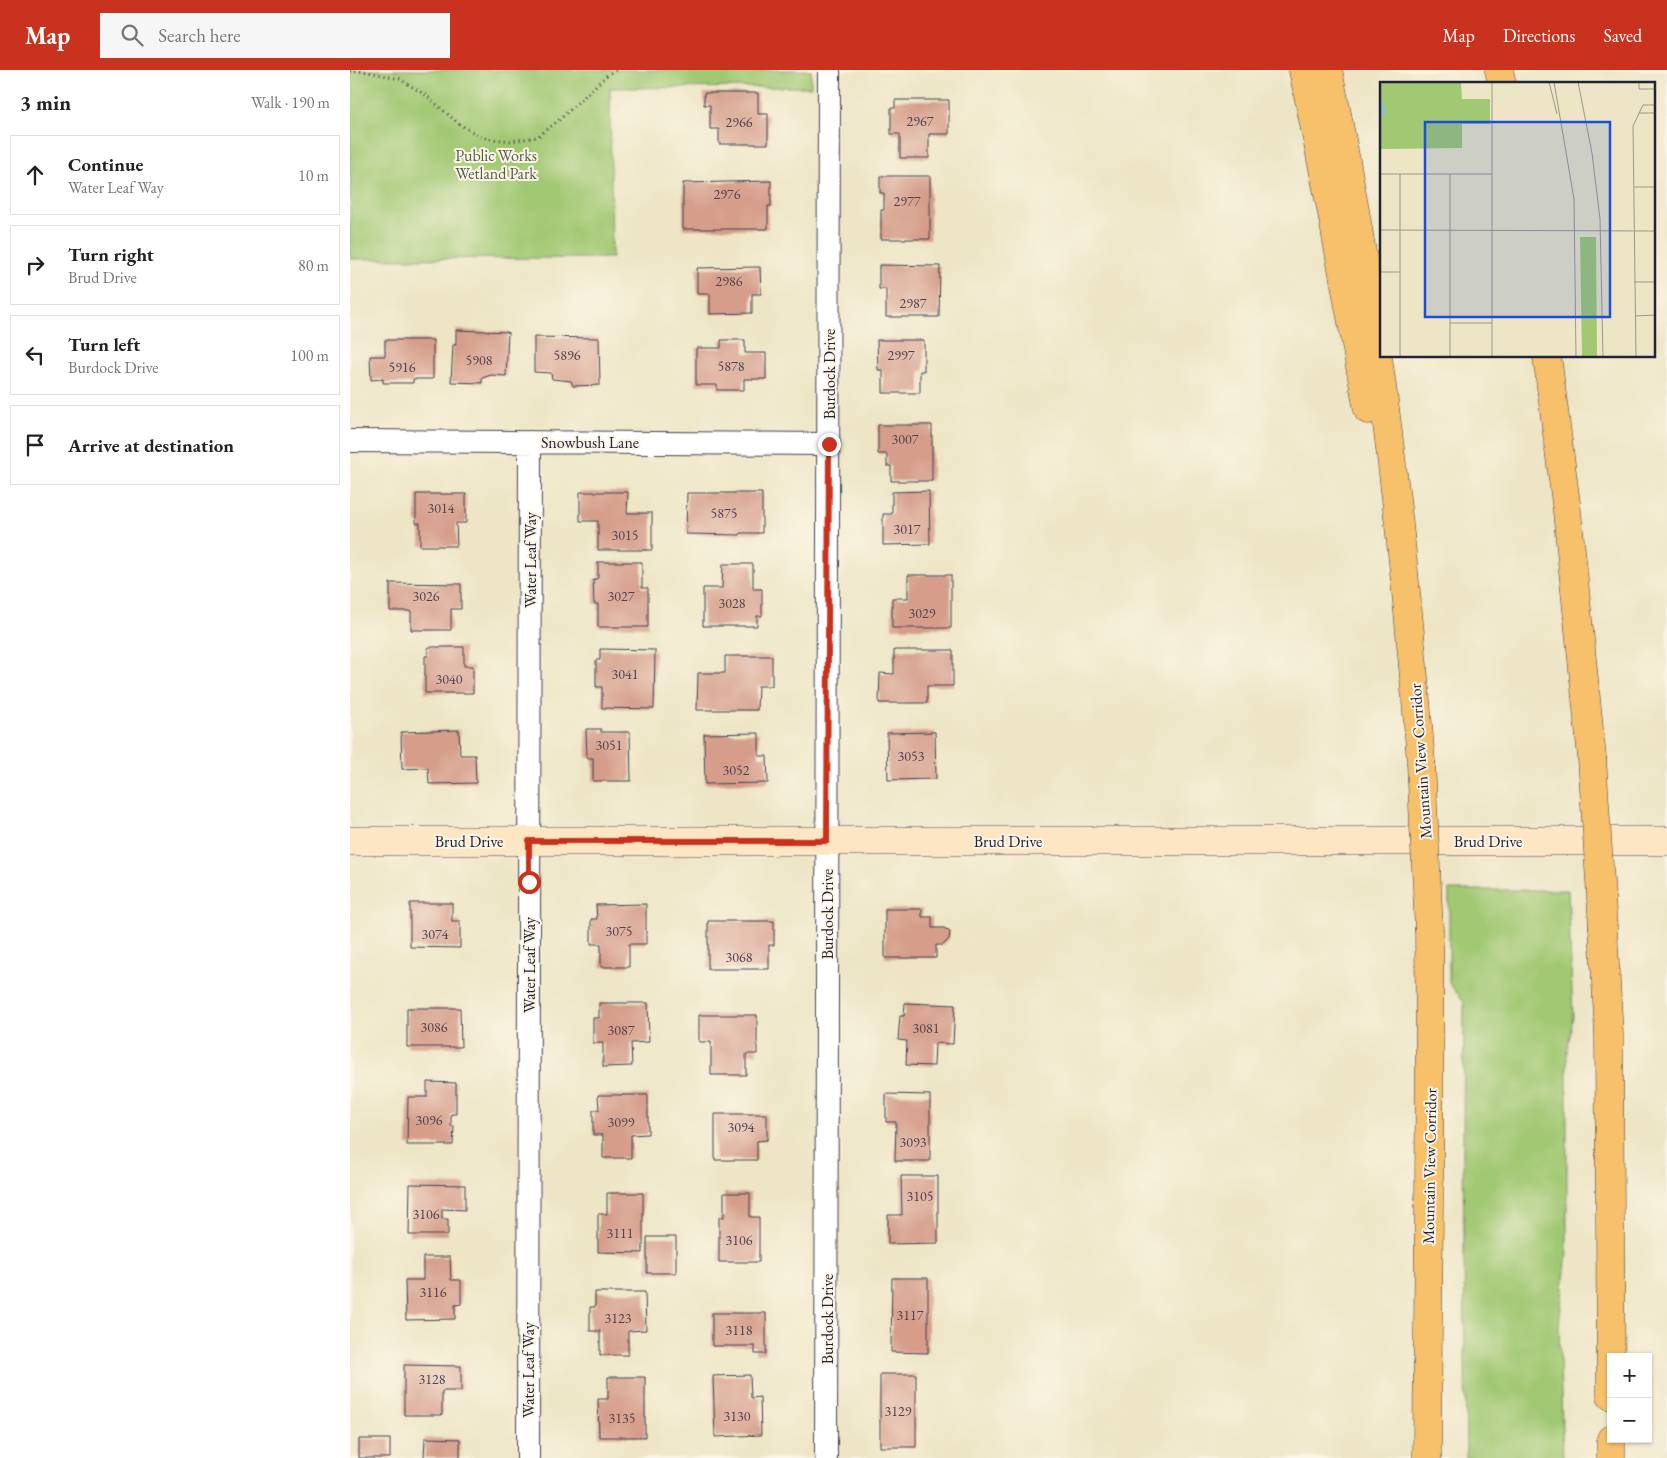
<!DOCTYPE html>
<html lang="en">
<head>
<meta charset="utf-8">
<style>
	:root { --surface:#fff; --page:#f6f6f6; --text:#222; --muted:#767676; --line:#e0e0e0; --accent:#c8321e }
	body { margin:0; font-family:"EB Garamond",serif; background:var(--page); color:var(--text) }
	.controls { position:absolute; right:15px; bottom:15px; display:grid; overflow:hidden; border-radius:0px; box-shadow:0 1px 4px #0004 }
	.controls button { width:45px; height:45px; display:grid; place-items:center; padding:0; border:0; border-bottom:1px solid var(--line); background:var(--surface); color:var(--text); font:25px sans-serif }
	.stop { position:absolute; width:15px; height:15px; margin:-11px; border:4px solid #c8321e; border-radius:50%; background:#fff }
	.stop.end { background:#c8321e; border-color:#fff; box-shadow:0 1px 5px #0008 }
	.list { margin:0; padding:0; list-style:none }
	h2 { display:flex; justify-content:space-between; align-items:center; height:65px; margin:0; padding:0 20px; font-size:21px }
	h2 small { font-size:16px; font-weight:400; color:var(--muted) }
	.list li { display:grid; grid-template-columns:32px 1fr auto; gap:15px; align-items:center; box-sizing:border-box; height:80px; margin:0 10px 10px; padding:0 10px; border:1px solid var(--line); border-radius:0px }
	.list b { display:block; font-size:19px; white-space:nowrap }
	.list p { margin:0; font-size:16px; white-space:nowrap; color:var(--muted) }
	.list em { font-size:16px; font-style:normal; color:var(--muted) }
	.icon { flex:none; width:28px; height:28px; fill:none; stroke:currentColor; stroke-width:2; stroke-linecap:round; stroke-linejoin:round }
	.map { position:relative; flex:none; width:1317px; height:1388px; overflow:hidden }
	header { display:flex; align-items:center; gap:30px; box-sizing:border-box; height:70px; padding:0 25px; background:var(--accent); color:#fff }
	header strong { font-size:24px }
	nav { display:flex; gap:28px; margin-inline-start:auto; font-size:18px }
	.search { width:350px; height:45px; background:var(--page); display:flex; align-items:center; gap:12px; box-sizing:border-box; padding:0 18px; border-radius:0px; color:var(--muted); font-size:19px }
	main { display:flex }
	aside { flex:1; background:var(--surface) }
	.map>svg:first-child { display:block }
	.green { fill:#a1c872; stroke:#627556 }
	.building { fill:#d59d8a }
	.lines { fill:none; stroke-linecap:round; stroke-linejoin:round }
	.minor-casing { stroke:#403f50; stroke-width:24 }
	.secondary-casing { stroke:#403f50; stroke-width:29 }
	.trunk-casing { stroke:#403f50; stroke-width:29 }
	.path { stroke:#403f50; stroke-width:3; stroke-dasharray:1 4; stroke-linecap:butt }
	.minor { stroke:#fff; stroke-width:22 }
	.secondary { stroke:#fce6c4; stroke-width:28 }
	.trunk { stroke:#f7c06b; stroke-width:28 }
	.trunk-bridge-casing { stroke:#403f50; stroke-width:29; stroke-linecap:butt }
	.trunk-bridge { stroke:#f7c06b; stroke-width:28 }
	.route { stroke:#c8321e; stroke-width:6 }
	.labels { text-anchor:middle; stroke-width:4; stroke-linejoin:round; paint-order:stroke }
	.number-label { font-size:14px; fill:#4f414f }
	.park-label { font-size:16px; fill:#4e5c4e; stroke:#fcf5e5 }
	.street-label { font-size:16px; fill:#22223b; stroke:#fcf5e5 }
	.inset-river { fill:none; stroke:#87bbf5; stroke-width:2.5 }
	.inset-road { fill:none; stroke:#9c978e; stroke-width:1 }
	.view { fill:#1d4ed8; fill-opacity:0.15; stroke:#1d4ed8; stroke-width:2.5 }
	.inset-edge { fill:none; stroke:#22223b; stroke-width:2.5 }
</style>
</head>
<body>
<header>
<strong>Map</strong>
<div class="search"><svg class="icon" aria-label="search" viewBox="0 0 24 24"><circle cx="10" cy="10" r="6"/><path d="M15 15l6 6"/></svg>Search here</div>
<nav><a>Map</a><a>Directions</a><a>Saved</a></nav>
</header>
<main>
<aside>
<h2>3 min<small>Walk · 190 m</small></h2>
<ul class="list">
<li><svg class="icon" aria-label="ahead" viewBox="0 0 24 24"><path d="M12 20V5M6 11l6-6 6 6"/></svg><div><b>Continue</b><p>Water Leaf Way</p></div><em>10 m</em></li>
<li><svg class="icon" aria-label="right" viewBox="0 0 24 24"><path d="M7 20v-9h11M14 6l5 5-5 5"/></svg><div><b>Turn right</b><p>Brud Drive</p></div><em>80 m</em></li>
<li><svg class="icon" aria-label="left" viewBox="0 0 24 24"><path d="M17 20v-9H6M10 6l-5 5 5 5"/></svg><div><b>Turn left</b><p>Burdock Drive</p></div><em>100 m</em></li>
<li><svg class="icon" aria-label="arrive" viewBox="0 0 24 24"><path d="M6 21V4h12l-3 4 3 4H6"/></svg><div><b>Arrive at destination</b></div></li>
</ul>
</aside>
<div class="map">
<svg width="1317" height="1388" viewBox="0 0 1317 1388">
	<rect width="100%" height="100%" fill="#fcf5e5"/>
	<filter id="ink" filterUnits="userSpaceOnUse"><feTurbulence type="fractalNoise" baseFrequency=".02" numOctaves="2"/><feDisplacementMap in="SourceGraphic" scale="10" xChannelSelector="R" yChannelSelector="G"/><feConvolveMatrix kernelMatrix="1 2 1 2 8 2 1 2 1" color-interpolation-filters="sRGB"/></filter>
	<filter id="wash" filterUnits="userSpaceOnUse"><feTurbulence type="fractalNoise" baseFrequency=".0096" numOctaves="4" result="noise"/><feDisplacementMap in="SourceGraphic" scale="20" xChannelSelector="R" yChannelSelector="G"/><feGaussianBlur stdDeviation="1.12" result="paint"/><feColorMatrix in="noise" values="0 0 0 0 0 0 0 0 0 0 0 0 0 0 0 0 0 1.4 0 .05"/><feComposite in="paint" operator="in"/></filter>
	<g filter="url(#wash)">
		<rect width="100%" height="100%" fill="#ede5c5"/>
		<path class="green" d="M0,0H461V17L260,18L262,188L0,189Z
			M1099,820H1218L1223,947L1217,982V1182L1209,1256L1213,1388H1116L1113,1079L1114,932L1099,913Z"/>
		<g id="blocks">
			<path class="building" d="M354,23H408V44H418V74H369V59H360V35H354Z
				M545,30H599V64H579V88H550V64H541V38H545Z
				M530,106H580V169H531V140H534V123H530Z
				M421,111V136H418V159H333V113Z
				M529,195L590,196L589,247H536V219H529Z
				M410,197L411,224H402V243L360,244V224H347V198Z
				M106,260L158,262L156,306L141,305L132,308V313L101,312L103,275H106Z
				M184,267L249,268L250,315L223,316L221,311L202,309L201,303L184,302Z
				M35,270H83V309H63V313H33V309L21,310L20,286H35Z
				M371,270H395V283H416V309H394V320H367V315H346V278H371Z
				M527,270H574V301H570V323H533V300H528Z
				M528,355H582V411H541V396H537V384H528Z
				M579,421L580,474L533,475V444H542V422Z
				M230,422H278L277,443H302V480H248V451H230Z
				M337,423H412V463H390V465L336,464Z
				M66,424H116V453H106L107,476H70V453H66Z
				M248,492H292V518H298V557H248V534H244L243,510L248,508Z
				M373,494H403V519H412V546H407V556H353V518H372Z
				M558,505H601V558H542V528H558Z
				M40,513L111,514V539H101V560H61V541H40Z
				M78,577H114V596H123V623H75V586H78Z
				M250,579L305,580L304,639L252,638V617H246V590H250Z
				M544,580H603V616H577V633H529L530,603L544,604Z
				M375,586H422V616H408L407,640H347L348,603H375Z
				M236,659H251V662H280L281,711H243V688H237Z
				M109,660L110,685H125L126,713L79,714L78,698L52,699L51,662Z
				M585,662L586,709L538,710L537,663Z
				M409,663V686H417L418,713L355,714L354,664Z
				M60,833H102V851H110V878L60,877Z
				M296,834V874H279V897H251V874H241V849H247L246,835Z
				M535,839H572V847H582V858H594L600,862L599,869L593,875H586V888H535Z
				M358,851H424V875H419V899H358Z
				M249,933H298L299,972L281,973L282,996L253,997V973H243V948H249Z
				M555,933L605,935L603,974L585,973L584,996L556,995L557,971L548,970L550,946H554Z
				M57,938H110L111,977H57Z
				M349,945H407V984H396V1005H361V972H349Z
				M77,1012L106,1013V1044H101V1056H104L103,1075H57L58,1027H77Z
				M536,1024L580,1025V1091H545L546,1052H536Z
				M248,1025H298V1064L281,1065V1088H253V1065H243V1040H249Z
				M365,1044H417V1070L407,1071V1090H365Z
				M551,1106H588V1173L538,1174V1145H552Z
				M60,1114L115,1115V1140L92,1139V1149H98V1165H59Z
				M257,1123H293V1183L248,1182V1144H257Z
				M374,1123H400V1147H409V1192H369V1147H374Z
				M297,1167H326V1203H297Z
				M73,1187H100L101,1210H111V1234L105,1235V1249L56,1250L55,1210H73Z
				M542,1208H578V1283L541,1282Z
				M245,1222H295L296,1260L278,1261V1285H250V1261H240V1237H245Z
				M362,1243H416V1284H405V1276H362Z
				M54,1295L111,1296V1321H92V1345H54Z
				M530,1304H566V1377H530Z
				M400,1305L401,1328L410,1327L411,1365L365,1367L363,1306Z
				M258,1307H295V1367H249L248,1329H258Z
				M75,1368L110,1369V1388H74Z
				M9,1369H40V1388H9Z"/>
		</g>
	</g>
	<g filter="url(#ink)">
		<use href="#blocks" fill-opacity="0" stroke="#403f50" stroke-width="1"/>
		<g class="lines">
			<defs>
				<path id="minor" d="M0,371L479,374
					M178,1388L180,372
					M476,1388L479,0"/>
				<path id="secondary" d="M0,771H1317"/>
				<path id="trunk" d="M953,0L981,138L1018,340
					M978,0C1026,228 1053,460 1071,692
					M1149,0L1152,14
					M1197,286L1217,441L1242,688
					M1253,858L1259,965L1261,1326
					M1261,1369V1388
					M1077,1388C1078,1212 1081,1037 1079,861"/>
			</defs>
			<use href="#minor" class="minor-casing"/>
			<use href="#secondary" class="secondary-casing"/>
			<use href="#trunk" class="trunk-casing"/>
			<path class="path" d="M0,2L14,1L50,9L77,26L109,54L133,68L161,71L187,67L208,51L258,4L266,0"/>
			<use href="#minor" class="minor"/>
			<use href="#secondary" class="secondary"/>
			<use href="#trunk" class="trunk"/>
			<defs>
				<path id="trunk-bridge" d="M1242,688L1253,858
					M1071,692L1079,861"/>
			</defs>
			<use href="#trunk-bridge" class="trunk-bridge-casing"/>
			<use href="#trunk-bridge" class="trunk-bridge"/>
		</g>
	</g>
	<g class="lines" filter="url(#ink)">
		<path class="route" d="M179,812V771H477L479,374"/>
	</g>
	<g class="labels">
		<g class="number-label">
			<text x="570" y="56">2967</text>
			<text x="389" y="57">2966</text>
			<text x="377" y="129">2976</text>
			<text x="557" y="136">2977</text>
			<text x="379" y="216">2986</text>
			<text x="563" y="238">2987</text>
			<text x="217" y="290">5896</text>
			<text x="551" y="290">2997</text>
			<text x="129" y="295">5908</text>
			<text x="381" y="301">5878</text>
			<text x="52" y="302">5916</text>
			<text x="555" y="374">3007</text>
			<text x="91" y="443">3014</text>
			<text x="374" y="448">5875</text>
			<text x="557" y="464">3017</text>
			<text x="275" y="470">3015</text>
			<text x="76" y="531">3026</text>
			<text x="271" y="531">3027</text>
			<text x="382" y="538">3028</text>
			<text x="572" y="548">3029</text>
			<text x="275" y="609">3041</text>
			<text x="99" y="614">3040</text>
			<text x="259" y="680">3051</text>
			<text x="561" y="691">3053</text>
			<text x="386" y="705">3052</text>
			<text x="269" y="866">3075</text>
			<text x="85" y="869">3074</text>
			<text x="389" y="892">3068</text>
			<text x="84" y="962">3086</text>
			<text x="576" y="963">3081</text>
			<text x="271" y="965">3087</text>
			<text x="79" y="1055">3096</text>
			<text x="271" y="1057">3099</text>
			<text x="391" y="1062">3094</text>
			<text x="563" y="1077">3093</text>
			<text x="570" y="1131">3105</text>
			<text x="76" y="1149">3106</text>
			<text x="270" y="1168">3111</text>
			<text x="389" y="1175">3106</text>
			<text x="83" y="1227">3116</text>
			<text x="560" y="1250">3117</text>
			<text x="268" y="1253">3123</text>
			<text x="389" y="1265">3118</text>
			<text x="82" y="1314">3128</text>
			<text x="548" y="1346">3129</text>
			<text x="387" y="1351">3130</text>
			<text x="272" y="1353">3135</text>
		</g>
		<g class="park-label">
			<text x="146" y="91">Public Works<tspan x="146" dy="18">Wetland Park</tspan></text>
		</g>
		<g class="street-label">
			<text transform="translate(479 304) rotate(-90)" y="6">Burdock Drive</text>
			<text x="240" y="378">Snowbush Lane</text>
			<text transform="translate(180 490) rotate(-90)" y="6">Water Leaf Way</text>
			<text transform="translate(1070 691) rotate(-94)" y="6">Mountain View Corridor</text>
			<text x="119" y="777">Brud Drive</text>
			<text x="658" y="777">Brud Drive</text>
			<text x="1138" y="777">Brud Drive</text>
			<text transform="translate(477 844) rotate(-90)" y="6">Burdock Drive</text>
			<text transform="translate(179 895) rotate(-90)" y="6">Water Leaf Way</text>
			<text transform="translate(1079 1096) rotate(-89)" y="6">Mountain View Corridor</text>
			<text transform="translate(477 1249) rotate(-90)" y="6">Burdock Drive</text>
			<text transform="translate(178 1300) rotate(-90)" y="6">Water Leaf Way</text>
		</g>
	</g>
	<g transform="translate(1030 12)">
		<rect width="275" height="275" fill="#ede5c5"/>
		<path d="M0,0H81L82,17H110V42H82V66L0,67ZM200,155H216L217,275H202Z" fill="#a1c872"/>
		<path class="inset-river" d="M0,19L4,28L0,36"/>
		<path class="inset-road" d="M169,0L177,32M174,0L194,117L196,275M198,0L212,71L220,137L223,275M259,0V7H275M259,31H275M0,92H112M254,105H275M0,148L275,149M0,190H20M254,200H275M255,234L275,233M70,241H112M20,275V92M70,275V92M112,275V0M256,275L253,44L263,23H275"/>
		<path class="view" d="M45,40H230V235H45Z"/>
		<rect width="275" height="275" class="inset-edge"/>
	</g>
</svg>
<div class="controls">
<button>+</button>
<button>−</button>
</div>
<div class="stop" style="left:179px;top:812px"></div>
<div class="stop end" style="left:479px;top:374px"></div>
</div>
</main>
</body>
</html>
